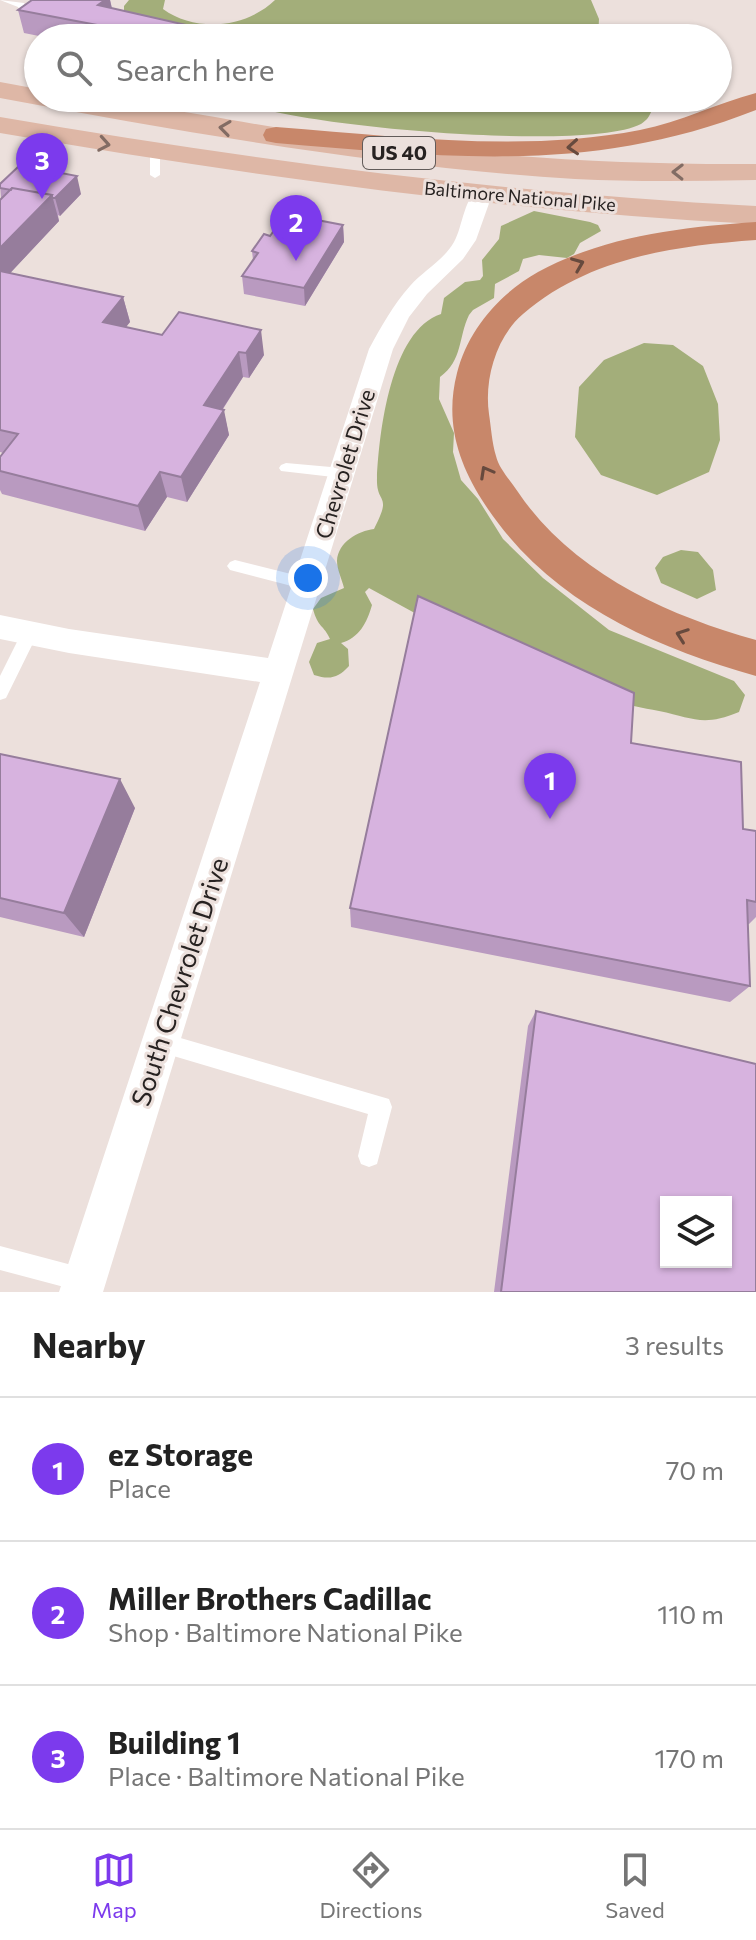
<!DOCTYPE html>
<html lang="en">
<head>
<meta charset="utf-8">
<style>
	:root { --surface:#fff; --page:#f6f6f6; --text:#222; --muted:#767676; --line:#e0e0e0; --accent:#7c3aed }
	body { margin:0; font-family:Commissioner,sans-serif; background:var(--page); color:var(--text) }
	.controls { position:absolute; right:24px; bottom:24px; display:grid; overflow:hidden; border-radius:0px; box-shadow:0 2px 6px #0004 }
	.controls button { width:72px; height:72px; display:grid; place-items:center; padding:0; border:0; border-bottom:2px solid var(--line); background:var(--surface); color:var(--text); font:40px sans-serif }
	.you { position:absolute; left:308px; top:578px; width:28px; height:28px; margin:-20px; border:6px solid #fff; border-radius:50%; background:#1a73e8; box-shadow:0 0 0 12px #1a73e833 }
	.badge { display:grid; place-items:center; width:52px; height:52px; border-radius:50%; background:var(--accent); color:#fff; font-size:26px; font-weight:700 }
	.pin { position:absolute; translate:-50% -66px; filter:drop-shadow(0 2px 4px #0008) }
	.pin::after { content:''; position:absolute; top:42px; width:28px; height:24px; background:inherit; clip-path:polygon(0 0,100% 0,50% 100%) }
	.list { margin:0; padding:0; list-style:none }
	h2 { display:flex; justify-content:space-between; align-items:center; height:104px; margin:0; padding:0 32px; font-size:34px }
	h2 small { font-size:26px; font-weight:400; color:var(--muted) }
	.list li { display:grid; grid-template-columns:52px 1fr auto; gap:24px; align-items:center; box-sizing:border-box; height:144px; padding:0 32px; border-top:2px solid var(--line) }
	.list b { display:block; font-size:30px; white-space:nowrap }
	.list p { margin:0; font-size:26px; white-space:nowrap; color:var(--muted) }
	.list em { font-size:26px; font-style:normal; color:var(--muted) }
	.icon { flex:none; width:44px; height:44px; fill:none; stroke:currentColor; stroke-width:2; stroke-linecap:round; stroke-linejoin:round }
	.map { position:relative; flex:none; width:756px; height:1292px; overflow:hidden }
	.search { position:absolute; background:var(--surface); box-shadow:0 2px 6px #0004; left:24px; right:24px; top:24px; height:88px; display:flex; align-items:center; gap:20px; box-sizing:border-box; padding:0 28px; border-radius:44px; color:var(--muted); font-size:30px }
	.sheet { height:536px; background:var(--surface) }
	nav { display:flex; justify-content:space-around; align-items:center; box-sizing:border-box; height:112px; border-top:2px solid var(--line); background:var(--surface); font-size:22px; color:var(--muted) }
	nav a { display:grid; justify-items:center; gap:4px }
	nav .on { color:var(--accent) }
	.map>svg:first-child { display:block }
	.forest { fill:#a3ae7a }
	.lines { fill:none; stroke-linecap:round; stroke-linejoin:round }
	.lane { fill:#fff; fill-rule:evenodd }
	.street { fill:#fff; fill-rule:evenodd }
	.primary { fill:#deb7a6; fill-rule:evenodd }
	.highway { fill:#c8876a; fill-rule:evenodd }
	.wall { fill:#b99ac0 }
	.shaded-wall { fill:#967d9c }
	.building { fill:#d7b3df; stroke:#967d9c; stroke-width:2; fill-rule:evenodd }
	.oneway { stroke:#826c64 }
	.oneway2 { stroke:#674a3e }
	.labels { text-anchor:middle; stroke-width:6; stroke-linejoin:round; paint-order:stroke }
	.far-street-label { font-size:18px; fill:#272221; stroke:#ece0dc }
	.shield { fill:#ece0dc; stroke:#625b59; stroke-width:2 }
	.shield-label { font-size:20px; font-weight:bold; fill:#272221 }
	.street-label { font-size:22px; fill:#272221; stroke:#ece0dc }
	.near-street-label { font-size:26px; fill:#272221; stroke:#ece0dc }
</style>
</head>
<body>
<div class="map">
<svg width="756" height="1292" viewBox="0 0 756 1292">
	<rect width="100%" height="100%" fill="#ece0dc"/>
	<path class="forest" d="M129,0H165L163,9C196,33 246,28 275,0H591L599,19L598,38C563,38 529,32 494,32C461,32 428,46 396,34L316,29L282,38H169L124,19V6Z
		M251,98H324L431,104L623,98L636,100L652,110C649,117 647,120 641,124C587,152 299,127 240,102Z
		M534,211L590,222L598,225L601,231L580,243L574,254L567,258L539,255L523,259L519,271L495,284L494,298L473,310L469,315C458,338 463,360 440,377L439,399L454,433L453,452L461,480L478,499L503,539L543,578L609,630L734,681L745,695L739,712C703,727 693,718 659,711C642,708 628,705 611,699L422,617L369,588L365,592L372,605C367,623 359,638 341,643L348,649L349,666C338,678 330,680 314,675L309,662L317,643L330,639C324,625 318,628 313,609L321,598L344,588C342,580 337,569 337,561C338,542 358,531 374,529C393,492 376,506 377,478C379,432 391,330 441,314L444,298L465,282L480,280L483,276L482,260L499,239L501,226Z
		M644,343L673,345L703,366L718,404L720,440L709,472L657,495L601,475L575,437L579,387L604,360Z
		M681,550L698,552L713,570L716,590L697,599L661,583L655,568L663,557Z"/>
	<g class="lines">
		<path class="lane" d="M0,0L24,3L29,12L22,14L18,7Z
			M55,134L63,136L28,171H20V167Z
			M155,149L160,152V175L155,178L150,175V152Z
			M286,463L342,468L349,473L342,478L281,471L279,468L281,465Z
			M235,560L307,578L315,584L307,590L230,570L227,566L230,562Z
			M30,627L36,628L38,633L6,698L0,700V676L24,628Z
			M160,1032L389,1099L392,1107L377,1164L369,1167L361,1164L358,1156L368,1114L160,1052L153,1049L150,1042L153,1035Z
			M0,1246L83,1268L91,1272L95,1280L91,1288L83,1292L0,1270Z"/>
		<path class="street" d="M482,189L492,195L476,240L463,259L427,294L409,317L393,349L103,1292H59L260,682L69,653L0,639V615L69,629L268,658L369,349C381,327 393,305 410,286C423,271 444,260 454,242C463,227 464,193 482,189Z"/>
		<path class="primary" d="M0,82L38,89V98C138,98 239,124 338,137C478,156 616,165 756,164V180C696,181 635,182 575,179C382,167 189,133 0,98Z
			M0,117C251,160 502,193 756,206V224C502,211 251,176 0,133Z"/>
		<path class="highway" d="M756,93V110C591,175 447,157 276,143L266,141L263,135L266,129L276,127C396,136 521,153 640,130C681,122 717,103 756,93Z
			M756,222V240C673,246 588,258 523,314C496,337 484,380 489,414C491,427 492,443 496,456C499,469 511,481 518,492C572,572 666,615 756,640V676C647,645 545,599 482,500C457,460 445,420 457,373C468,330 499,294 538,272C604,236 683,227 756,222Z"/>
	</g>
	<path class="wall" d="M32,0H110L112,8L226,34V38H49L24,33L18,10Z
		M0,184L81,194L60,216L58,215L59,221L10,273L123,297L130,322L126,327L264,355L249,378L243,377L223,409L229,435L187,502L167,497L145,531L2,494L0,490V457L3,453L0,452V200L1,199Z
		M343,225L344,242L305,306L244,294L242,276L253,260L252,251L270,236Z
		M631,743L743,829L756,831V917L749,924H748L750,986L730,1002L351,927L350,908Z
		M0,754L135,808L84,937L0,917Z
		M536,1011L756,1292H494L528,1026Z"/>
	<path class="shaded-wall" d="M105,0H110L114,19L98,5Z
		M77,176L81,194L60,216L55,198Z
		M52,195L59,221L0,284V248Z
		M343,225L344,242L305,306L304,288Z
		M123,297L130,322L110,347L103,322Z
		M261,330L264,355L249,378L246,353Z
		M239,352L243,377L209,430L204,405Z
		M224,410L229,435L187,502L181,477Z
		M160,472L167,497L145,531L138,506Z
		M120,779L135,808L84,937L64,913Z"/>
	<path class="building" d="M32,0H105L98,5L226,34L222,38H159L160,37L18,10Z
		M20,165L77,176L55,198H52V195L12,188L11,190L0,188V184Z
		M12,188L52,195L0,248V200Z
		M286,214L343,225L304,288L242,276L258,253L252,251L264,234L270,236Z
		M0,271L123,297L103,322L162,335L179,312L261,330L246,353L239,352L204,405L224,410L181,477L160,472L138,506L0,471V457L18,434L0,430Z
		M418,596L634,693L631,743L741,762L743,829L756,831V902L747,900L750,986L350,908Z
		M0,754L120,779L64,913L0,898Z
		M536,1011L756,1064V1292H501ZM666,1202H726V1262H666Z"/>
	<defs><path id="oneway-chevron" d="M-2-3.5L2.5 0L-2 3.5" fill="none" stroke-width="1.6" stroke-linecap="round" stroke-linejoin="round" transform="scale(2)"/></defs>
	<g class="oneway">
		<use href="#oneway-chevron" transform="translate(225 128) rotate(-172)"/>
		<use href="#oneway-chevron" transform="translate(104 144) rotate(10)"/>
		<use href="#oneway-chevron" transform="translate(678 172) rotate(-179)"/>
	</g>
	<g class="oneway2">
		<use href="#oneway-chevron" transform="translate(573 147) rotate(176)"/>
		<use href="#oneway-chevron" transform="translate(578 264) rotate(-22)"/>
		<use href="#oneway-chevron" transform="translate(486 472) rotate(-119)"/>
		<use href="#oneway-chevron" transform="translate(682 635) rotate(-160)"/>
	</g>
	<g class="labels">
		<g class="far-street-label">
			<text transform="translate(520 197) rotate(5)" y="6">Baltimore National Pike</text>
		</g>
		<rect class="shield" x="363" y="137" width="72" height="32" rx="6"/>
		<g class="shield-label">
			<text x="399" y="160">US 40</text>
		</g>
		<g class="street-label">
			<text transform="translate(345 464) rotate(-73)" y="8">Chevrolet Drive</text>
		</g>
		<g class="near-street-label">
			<text transform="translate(180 982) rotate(-72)" y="9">South Chevrolet Drive</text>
		</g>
	</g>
</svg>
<div class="controls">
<button><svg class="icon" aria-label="layers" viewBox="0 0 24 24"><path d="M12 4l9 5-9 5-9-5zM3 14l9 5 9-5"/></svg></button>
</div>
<div class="you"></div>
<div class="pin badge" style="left:550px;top:819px">1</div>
<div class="pin badge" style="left:296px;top:261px">2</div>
<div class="pin badge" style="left:42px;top:199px">3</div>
<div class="search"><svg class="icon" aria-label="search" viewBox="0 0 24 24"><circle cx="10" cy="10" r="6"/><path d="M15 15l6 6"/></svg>Search here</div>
</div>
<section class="sheet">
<h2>Nearby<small>3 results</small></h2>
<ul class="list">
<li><span class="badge">1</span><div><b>ez Storage</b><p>Place</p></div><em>70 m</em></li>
<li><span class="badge">2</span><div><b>Miller Brothers Cadillac</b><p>Shop · Baltimore National Pike</p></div><em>110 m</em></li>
<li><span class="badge">3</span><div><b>Building 1</b><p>Place · Baltimore National Pike</p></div><em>170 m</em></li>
</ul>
</section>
<nav>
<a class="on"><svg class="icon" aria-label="map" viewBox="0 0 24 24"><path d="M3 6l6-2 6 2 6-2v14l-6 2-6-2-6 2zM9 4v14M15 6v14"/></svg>Map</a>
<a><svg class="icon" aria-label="directions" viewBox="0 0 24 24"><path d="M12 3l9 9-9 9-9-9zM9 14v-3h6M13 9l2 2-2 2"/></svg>Directions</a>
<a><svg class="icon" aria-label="saved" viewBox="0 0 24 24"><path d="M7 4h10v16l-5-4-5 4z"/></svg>Saved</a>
</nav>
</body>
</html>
